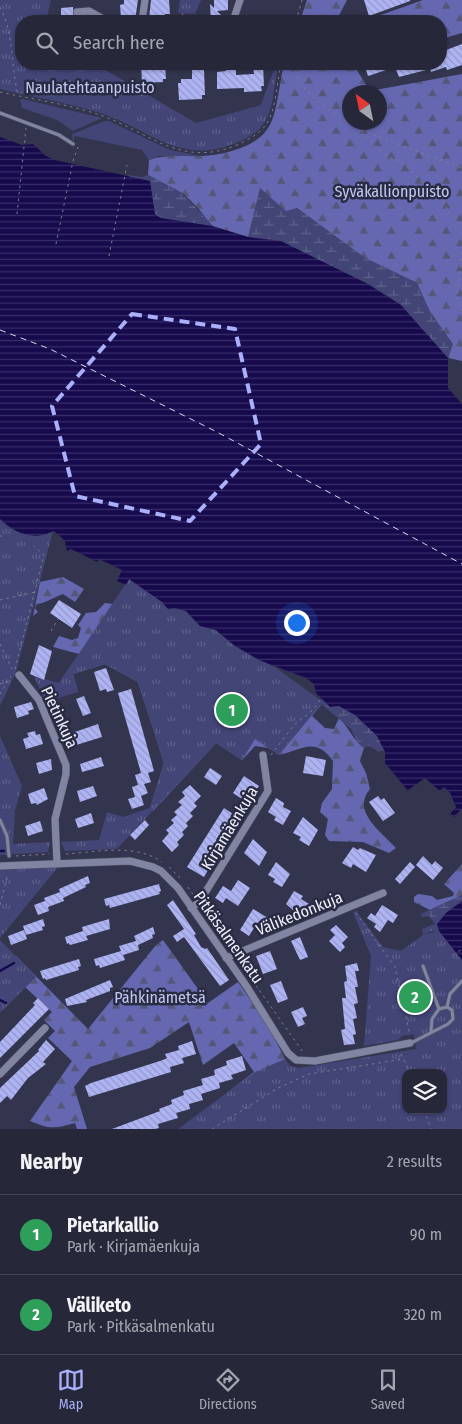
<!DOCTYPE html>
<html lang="en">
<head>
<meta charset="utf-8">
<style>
	:root { --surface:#26283a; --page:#2e3042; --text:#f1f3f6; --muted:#a4a6af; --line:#424454; --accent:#aab0fb }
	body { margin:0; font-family:"Fira Sans Condensed",sans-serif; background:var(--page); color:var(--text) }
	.controls { position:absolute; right:15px; bottom:15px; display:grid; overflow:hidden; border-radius:10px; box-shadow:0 1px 4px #0004 }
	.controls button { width:45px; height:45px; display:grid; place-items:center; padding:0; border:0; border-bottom:1px solid var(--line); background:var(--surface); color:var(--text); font:25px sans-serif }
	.compass { position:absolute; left:342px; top:85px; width:45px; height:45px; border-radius:50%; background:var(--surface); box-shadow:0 1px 4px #0004; rotate:327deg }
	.you { position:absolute; left:296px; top:622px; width:18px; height:18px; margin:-12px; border:4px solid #fff; border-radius:50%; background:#1a73e8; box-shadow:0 0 0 8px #1a73e833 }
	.badge { display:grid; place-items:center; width:32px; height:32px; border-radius:50%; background:var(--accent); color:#fff; font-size:16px; font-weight:700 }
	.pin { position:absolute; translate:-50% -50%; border:2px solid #fff; box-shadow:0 1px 5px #0006 }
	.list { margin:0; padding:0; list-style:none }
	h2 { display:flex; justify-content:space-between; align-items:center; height:65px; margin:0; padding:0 20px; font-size:21px }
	h2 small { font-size:16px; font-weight:400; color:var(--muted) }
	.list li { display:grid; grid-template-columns:32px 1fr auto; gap:15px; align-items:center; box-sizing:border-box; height:80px; padding:0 20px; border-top:1px solid var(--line) }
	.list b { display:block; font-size:19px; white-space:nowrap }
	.list p { margin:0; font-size:16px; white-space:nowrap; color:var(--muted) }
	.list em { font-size:16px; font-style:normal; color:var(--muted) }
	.icon { flex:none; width:28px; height:28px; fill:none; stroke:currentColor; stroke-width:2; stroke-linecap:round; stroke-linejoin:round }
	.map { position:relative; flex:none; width:462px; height:1129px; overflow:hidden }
	.search { position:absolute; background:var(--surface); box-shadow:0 1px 4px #0004; left:15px; right:15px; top:15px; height:55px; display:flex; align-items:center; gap:12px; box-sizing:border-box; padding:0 18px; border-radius:20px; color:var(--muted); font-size:19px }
	.sheet { height:225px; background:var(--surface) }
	nav { display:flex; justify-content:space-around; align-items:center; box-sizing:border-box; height:70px; border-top:1px solid var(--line); background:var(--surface); font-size:14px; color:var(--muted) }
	nav a { display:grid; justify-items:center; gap:2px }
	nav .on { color:var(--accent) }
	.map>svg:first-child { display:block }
	.green { fill:#434577 }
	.forest { fill:url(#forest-firs); fill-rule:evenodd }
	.wetland { fill:url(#wetland-marsh) }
	.park { fill:url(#park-tufts); fill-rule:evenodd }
	.water { fill:url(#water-rules) }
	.pier { fill:#33354e }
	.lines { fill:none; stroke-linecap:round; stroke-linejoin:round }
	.stream { stroke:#160a4d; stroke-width:2.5 }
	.ferry { stroke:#d5d8ed; stroke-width:1; stroke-dasharray:6 5; stroke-linecap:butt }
	.building { fill:url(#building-back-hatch) }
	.service-casing { stroke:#525468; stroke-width:4.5 }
	.minor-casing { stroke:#525468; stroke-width:8 }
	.path { stroke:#7b7d92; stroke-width:1; stroke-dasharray:2.5 4; stroke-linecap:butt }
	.service { stroke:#8285a2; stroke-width:3 }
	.minor { stroke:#8285a2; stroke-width:7 }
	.marked { fill:none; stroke:#aab0fb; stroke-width:4; stroke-dasharray:10 6; stroke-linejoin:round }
	.labels { text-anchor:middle; stroke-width:5; stroke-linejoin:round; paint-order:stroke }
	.park-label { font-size:16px; fill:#c3c8f1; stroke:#292b43 }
	.street-label { font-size:16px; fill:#f0f2ff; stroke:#292b43 }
</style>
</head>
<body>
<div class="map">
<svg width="462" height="1129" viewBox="0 0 462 1129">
	<defs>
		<pattern id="forest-firs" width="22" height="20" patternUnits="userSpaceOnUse" patternTransform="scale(1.25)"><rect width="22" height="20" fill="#6568b1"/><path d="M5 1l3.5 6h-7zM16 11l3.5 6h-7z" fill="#555779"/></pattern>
		<pattern id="wetland-marsh" width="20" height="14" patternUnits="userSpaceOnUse" patternTransform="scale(1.25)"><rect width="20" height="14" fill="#434577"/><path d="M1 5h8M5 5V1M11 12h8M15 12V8" fill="none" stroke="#5e608b"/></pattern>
		<pattern id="park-tufts" width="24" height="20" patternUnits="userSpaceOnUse" patternTransform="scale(1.25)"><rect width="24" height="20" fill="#434577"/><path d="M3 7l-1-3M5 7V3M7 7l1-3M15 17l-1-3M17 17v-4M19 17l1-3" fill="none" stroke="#5e608b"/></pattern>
		<pattern id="water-rules" width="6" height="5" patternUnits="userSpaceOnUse" patternTransform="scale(1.25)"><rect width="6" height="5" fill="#160a4d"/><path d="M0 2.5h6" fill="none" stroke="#382e68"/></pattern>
		<pattern id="building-back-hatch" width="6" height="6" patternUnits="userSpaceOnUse" patternTransform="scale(1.25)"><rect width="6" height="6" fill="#aeb3f3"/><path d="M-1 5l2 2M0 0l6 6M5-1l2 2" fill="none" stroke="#9498c9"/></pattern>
	</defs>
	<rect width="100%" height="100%" fill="#33354e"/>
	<path class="green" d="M23,99L102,118L73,131L57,120L22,108L20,100Z
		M105,121H109L170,150L201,156H159L149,160L142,150L75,136L73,142L72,134Z"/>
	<path class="forest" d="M307,0H347L336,21H300Z
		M423,0H462V33L441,39V21H375V17Z
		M284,64H353L370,91L462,74V361L448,358L452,344L430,312L417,283L365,258L297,208L248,237L212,226L198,208L184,194L148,175L149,160C166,154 184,157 202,156C222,155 253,148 266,131C278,117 279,82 284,64ZM350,92H380V122H350Z
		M63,577L84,589L75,602L63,594C54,597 46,603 37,604L35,608L38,612L33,616L40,582Z
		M118,597L321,705L312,716L325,728L334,729L339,718C349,728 353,740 364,748L360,761L366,773L370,789C351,811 381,832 396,848L389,853L363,842L329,841L325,835L328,819L320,812L322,803L332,789L333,761C315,736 302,750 279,755L269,748L255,746L242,760L216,743L153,811L150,808L164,763L138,682L105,664L73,674L78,692L59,683L79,654L53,647L59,636L72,640L78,638L81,628L78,625L86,613L96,612L105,603L113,604Z
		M462,864V895L430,910L414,902V897L418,894L432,896L437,900L453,896L454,893L444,884Z
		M163,940L208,1003L238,982L268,1025L287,1063L182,1128L254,1072L234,1043L203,1065L189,1022L150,1048L90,1067L74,1087L87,1129H77L75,1123C54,1129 49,1129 30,1121L72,1061L48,1038L55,1031L44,1020L52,1012L25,987L15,955L88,1029L156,945Z"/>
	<path class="wetland" d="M128,175L142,177L148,175L183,194L213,226L248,237L260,188L286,211L297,208L365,258L417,283L430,312L453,344L448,358V388L161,231Z
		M329,687L391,737L385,762V752L381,750L379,752L369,746L364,748L358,743L351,729L320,703Z
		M462,895V909L445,934L432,931L423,935L422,929L435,924L429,916L421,917V914Z"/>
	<path class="park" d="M0,0H51L46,21H21V64H95L196,123L261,105L276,64H279C273,83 275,111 262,126C255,135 244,140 233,144C177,166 146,126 97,112C65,102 32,97 0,89Z
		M180,0H201L195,14L178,13Z
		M0,519C14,532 35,540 53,531L16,672L0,706Z
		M129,579L162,602L166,607L186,611L200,626L215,630L235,646L276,668L323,702L279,755L255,739L242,760L216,743L117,849L65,851L61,842L99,840L107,812L123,817L150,808L164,763L138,682L105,664L73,674L78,692L45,702L34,676L59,683Z
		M0,736L22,786L15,811L13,844L50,842L48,852L0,855Z
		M58,867L0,938V870Z
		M356,911L383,947L401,951L423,935L439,931L462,960V1129H178L255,1072L285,1059L290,1066L299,1068L416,1049L414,1034L402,1036L398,1040L364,1046L371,956L353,912ZM406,1073H443V1110H406Z
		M0,940L36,977L0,1013Z"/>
	<path class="water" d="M0,137L22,145L33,144L46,156L55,160L150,181L155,214L161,218L212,226L248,237L281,241L368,284L401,305L448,358V388L462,404V810L454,818L450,814L456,807L450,793L444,787L440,792L425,778L408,791L385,763V752L377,736L355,715L339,706L330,707L316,693L314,684L306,678L259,660L235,646L216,630L200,626L186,611L175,608L168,609L162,602L129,579L126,585L117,581L122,570L99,559L97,562L71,549L67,551L65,541L54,531C33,541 16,534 0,519Z
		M462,901V960L439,931L437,924L446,913Z"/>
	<path class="pier" d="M389,768L407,791L425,778L440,791L444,787L450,793L456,807L450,814L454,817L461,809L462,812L455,820H452L448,814L453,807L448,794L444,791L439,794L425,781L406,793L387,769Z"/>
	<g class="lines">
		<path class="stream" d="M0,851H4
			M0,971L14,963
			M0,1000L6,1003"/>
		<path class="ferry" d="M0,330L50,349L217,432L462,564"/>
	</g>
	<path class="building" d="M124,0H138L135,21H124V17L121,18L120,5L124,4Z
		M151,0H169L170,14H165V21H153V18H149Z
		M214,0H228V10L217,11L227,21H211L210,4L214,8Z
		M364,0H410V1L369,16Z
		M73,7L74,21H61V8Z
		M462,44V65L447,70L446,67L431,72L430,69L399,77L395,67L368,76L364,64H441V52Z
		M141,64H165L166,79H163V82L142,83Z
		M226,64H236V75L254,74L253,65L263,64L264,86H261L262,91L244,92V88L217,89V72L226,71Z
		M192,70H204L205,95H202V99L179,100L178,83H181V79H192Z
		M59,600L81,614L72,628L50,613Z
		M39,645L52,651L44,680L30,674Z
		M106,668L114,690L107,692L106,689L100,691L94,672Z
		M131,689L154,771L148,773L151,782L144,784L148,793L141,796L144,805L132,809L128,799L135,797L132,787L138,785L135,775L141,773L118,693Z
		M84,696L91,713L83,716L76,699Z
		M31,702L34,709L28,711L29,714L17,718L14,707Z
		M98,724L102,737L73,746L69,734Z
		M35,731L36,735L40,734L43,744L26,749L23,739L29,737L27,733Z
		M306,756L326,760L323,776L303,773Z
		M101,757L104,766L82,772L80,764Z
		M51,759L52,770L39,774L36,763Z
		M210,768L222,776L216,785L204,777Z
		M244,776L259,786L252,796L246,792L242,799L233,793Z
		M190,785L201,796L194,803L197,806L190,813L193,816L186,823L188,826L182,832L184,835L177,842L179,845L172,852L162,841L169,833L166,830L174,823L171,820L177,815L174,812L182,805L178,802L185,796L182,792Z
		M93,786L97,796L80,802L77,791Z
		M44,788L48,799L37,805L36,803L31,804L28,794Z
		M378,796L381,800L384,798L395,813L383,821L369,802Z
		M276,798L284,803L283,807L291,811L283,825L274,820L276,817L268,812Z
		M224,808L239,818L204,877L187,867Z
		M91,813L94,823L78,828L75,819Z
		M303,817L318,830L309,846L299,840L301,837L293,833Z
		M145,820L149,825L135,840L130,835Z
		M40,821L43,831L28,836L25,826Z
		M253,839L267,852L259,866L244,853Z
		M353,847L358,850L360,848L376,855L366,872L353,864L351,868L342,863Z
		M423,856L432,865L435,861L443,868L433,880L416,865Z
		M276,862L290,874L282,887L273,882L275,879L268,875Z
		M410,862L415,867L400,884L395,879Z
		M88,876L90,883L85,885L86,887L63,898L64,901L48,907L49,911L38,915L34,905L45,901L44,898L60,892L59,889Z
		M238,880L250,888L238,906L226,898L223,903L215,898L223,886L231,891Z
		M159,884L161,891L159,892L160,894L110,908L109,905L106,906L104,899Z
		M294,891L303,896L301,899L309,904L301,917L286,904Z
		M173,900L196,934L194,935L201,947L205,949L207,948L229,980L220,986L184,937L177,942L173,936L184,929L167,905Z
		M382,905L398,915L393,923L388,920L380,932L374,927L376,924L367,918L371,913L375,916Z
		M253,909L268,918L267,925L257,923L249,936L240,930Z
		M43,919L45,926L42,927L43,930L26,935L23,926Z
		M109,919L110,929L86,936L88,940L70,945L69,943L67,944L65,937L83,931L82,927Z
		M336,925L348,937L342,943L345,947L340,952L329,941L335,935L330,930Z
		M153,927L155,934L152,935L153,938L138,945L139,950L123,955L125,960L100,968L99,965L96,966L94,959L121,951L119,946L136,941L134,936Z
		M24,930L27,939L11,945L8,936Z
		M300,937L308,957L300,960L291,941Z
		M270,951L277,969L263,974L256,956Z
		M79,959L81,966L78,967L79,970L46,980L45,978L43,979L40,971Z
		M357,963L359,971H355L358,987H355L358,1003L354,1004L357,1018L353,1019L356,1034L353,1035L355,1044L344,1045L341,1030L345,1029L342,998H346L344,982L347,981L345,966Z
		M110,980L113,987L110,988V991L86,1000L87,1002L67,1006L65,999Z
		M281,981L288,999L278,1003L270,985Z
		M38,998L49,1009L0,1058V1042L35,1005L33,1003Z
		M303,1007L307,1016L302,1018L305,1024L298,1027L291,1012Z
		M46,1040L55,1049L43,1062L46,1064L28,1078L11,1100L7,1096L0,1103V1088L39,1051L38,1050Z
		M192,1041L196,1054L182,1058L184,1063L170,1067L171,1072L89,1097L85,1086L91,1083L163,1060L167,1058L165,1054L179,1050L178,1046Z
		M242,1056L246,1070L231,1075L233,1079L219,1083L220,1088L201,1094L203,1100L189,1104L190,1109L176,1113L178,1118L158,1124L159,1128L155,1129H112L160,1111L159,1109L172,1104L171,1100L184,1095L183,1091L203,1085L201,1079L215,1075L214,1070L227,1065L226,1061Z"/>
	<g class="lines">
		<defs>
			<path id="service" d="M0,113L59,135L73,144
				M0,820L7,836L9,856
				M423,966L439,1009
				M447,1007L450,994L462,981
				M411,1043L448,1024L453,1019L452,1010L447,1007L439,1009L432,1019L431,1031"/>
			<path id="minor" d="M77,12L89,11L107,21
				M142,21L145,0
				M233,21L240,0
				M19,675L39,700L66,765V774L55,819L57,863
				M0,866L130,861L153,867L161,871L178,888L247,987L288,1053L296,1060L315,1061L410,1043
				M191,908L198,903L208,888L268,791L263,755
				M226,958L383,893
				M0,1074L45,1028"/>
		</defs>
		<use href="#service" class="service-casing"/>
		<use href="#minor" class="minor-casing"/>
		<path class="path" d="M0,7C14,33 11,67 18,95
			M179,21L183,13
			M296,21L302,0
			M294,64L298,79L307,92L331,111L358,129L462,168
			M0,92C32,99 66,104 97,114C147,130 179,169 237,145C247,140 258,135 265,126C276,113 277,81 281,64
			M362,131L383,154L405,164L424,185L442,194L447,210L462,226
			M17,214L26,128
			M56,244L73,161L78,147
			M462,252L457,299L462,311
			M109,256L127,165
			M0,536H2
			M0,600L35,592
			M51,631L58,619
			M0,644L12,669
			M15,669L44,555L34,546
			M0,684L7,682
			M0,694L11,676
			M271,755L294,725L314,709L321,698
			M66,854C96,852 135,843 162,862
			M16,856L49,854
			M169,867L182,880
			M188,887L194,896
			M0,905L8,874
			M356,913L395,967L410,1035
			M453,955L462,949
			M252,980L303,1052
			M401,1054L410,1073
			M424,1110L431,1129
			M212,1129L278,1088L309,1074L404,1059"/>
		<use href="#service" class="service"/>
		<use href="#minor" class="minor"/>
	</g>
	<path class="marked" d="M132,314L235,329L261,444L190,521L75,496L52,406Z"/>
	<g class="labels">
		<g class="park-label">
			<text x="90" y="93">Naulatehtaanpuisto</text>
			<text x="392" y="197">Syväkallionpuisto</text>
			<text x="160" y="1003">Pähkinämetsä</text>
		</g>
		<g class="street-label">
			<text transform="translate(60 717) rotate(65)" y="6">Pietinkuja</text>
			<text transform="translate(229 828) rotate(-59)" y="6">Kirjamäenkuja</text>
			<text transform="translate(299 913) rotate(-22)" y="6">Välikedonkuja</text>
			<text transform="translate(229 937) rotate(55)" y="6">Pitkäsalmenkatu</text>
		</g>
	</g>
</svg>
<div class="controls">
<button><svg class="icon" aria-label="layers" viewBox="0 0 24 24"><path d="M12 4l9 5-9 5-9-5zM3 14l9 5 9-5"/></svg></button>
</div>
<svg class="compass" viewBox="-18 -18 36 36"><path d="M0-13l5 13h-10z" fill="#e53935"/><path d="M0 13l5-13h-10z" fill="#a4a6af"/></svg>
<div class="you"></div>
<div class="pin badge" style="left:232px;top:710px;background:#2e9e5b">1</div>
<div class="pin badge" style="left:415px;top:997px;background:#2e9e5b">2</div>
<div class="search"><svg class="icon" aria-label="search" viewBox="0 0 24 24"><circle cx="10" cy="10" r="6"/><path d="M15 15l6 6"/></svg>Search here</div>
</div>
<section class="sheet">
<h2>Nearby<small>2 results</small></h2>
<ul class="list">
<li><span class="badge" style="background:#2e9e5b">1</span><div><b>Pietarkallio</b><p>Park · Kirjamäenkuja</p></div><em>90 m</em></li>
<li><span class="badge" style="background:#2e9e5b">2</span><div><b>Väliketo</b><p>Park · Pitkäsalmenkatu</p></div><em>320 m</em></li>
</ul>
</section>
<nav>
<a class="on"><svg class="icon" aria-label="map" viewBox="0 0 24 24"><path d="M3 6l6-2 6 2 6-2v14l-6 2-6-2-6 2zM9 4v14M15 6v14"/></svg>Map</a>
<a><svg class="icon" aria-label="directions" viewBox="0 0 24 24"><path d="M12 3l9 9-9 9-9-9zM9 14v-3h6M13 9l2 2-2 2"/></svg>Directions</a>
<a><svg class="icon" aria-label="saved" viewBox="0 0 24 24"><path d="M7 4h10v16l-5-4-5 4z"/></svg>Saved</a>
</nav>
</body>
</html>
